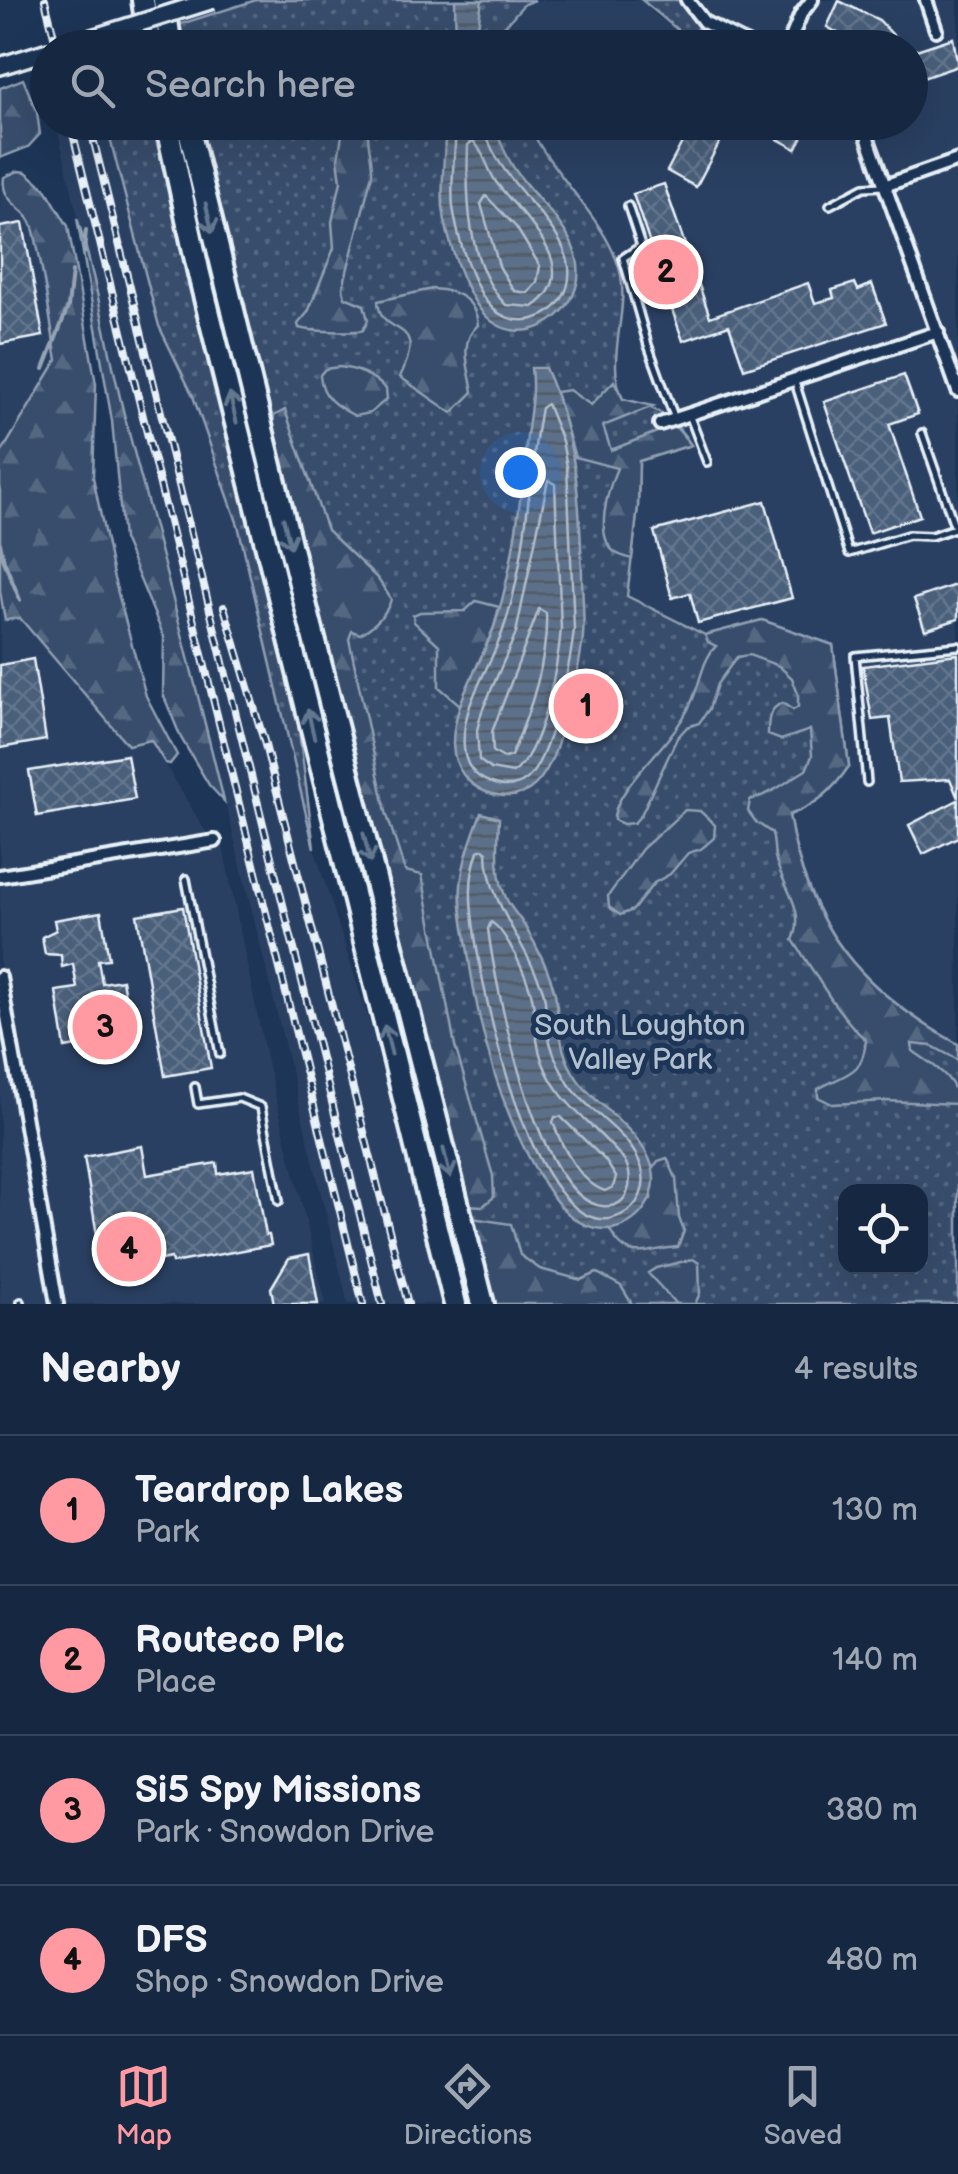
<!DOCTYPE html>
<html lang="en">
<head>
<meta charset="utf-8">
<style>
	:root { --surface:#162841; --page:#1f3048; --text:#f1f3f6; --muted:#9ea6b1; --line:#35445a; --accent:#ff9aa2 }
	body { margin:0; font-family:"Balsamiq Sans",sans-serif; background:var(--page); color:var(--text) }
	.controls { position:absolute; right:30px; bottom:30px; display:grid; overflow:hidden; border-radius:20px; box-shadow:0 10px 40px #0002 }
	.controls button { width:90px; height:90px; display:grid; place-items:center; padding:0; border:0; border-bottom:2px solid var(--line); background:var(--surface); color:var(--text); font:50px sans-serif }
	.you { position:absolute; left:520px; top:472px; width:35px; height:35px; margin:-25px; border:8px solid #fff; border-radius:50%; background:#1a73e8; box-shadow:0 0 0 15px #1a73e833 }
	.badge { display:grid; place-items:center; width:65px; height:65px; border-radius:50%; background:var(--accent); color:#111; font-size:32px; font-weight:700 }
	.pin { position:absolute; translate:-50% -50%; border:5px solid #fff; box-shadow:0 2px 10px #0006 }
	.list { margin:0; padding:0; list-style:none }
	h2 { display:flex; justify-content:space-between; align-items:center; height:130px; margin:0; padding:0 40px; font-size:42px }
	h2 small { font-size:32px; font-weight:400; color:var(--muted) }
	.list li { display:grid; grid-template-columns:65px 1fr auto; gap:30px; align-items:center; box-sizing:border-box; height:150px; padding:0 40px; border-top:2px solid var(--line) }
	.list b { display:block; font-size:38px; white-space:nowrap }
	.list p { margin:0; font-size:32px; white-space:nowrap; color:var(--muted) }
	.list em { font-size:32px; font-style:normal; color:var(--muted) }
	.icon { flex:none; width:55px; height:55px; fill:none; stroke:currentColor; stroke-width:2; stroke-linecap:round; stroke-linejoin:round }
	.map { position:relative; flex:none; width:958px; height:1304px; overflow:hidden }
	.search { position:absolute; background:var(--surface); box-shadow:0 10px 40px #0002; left:30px; right:30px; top:30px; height:110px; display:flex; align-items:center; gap:25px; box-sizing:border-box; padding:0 35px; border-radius:55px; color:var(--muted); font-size:38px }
	.sheet { height:730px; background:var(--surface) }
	nav { display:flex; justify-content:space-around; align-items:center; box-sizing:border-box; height:140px; border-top:2px solid var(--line); background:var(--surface); font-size:28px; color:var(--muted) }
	nav a { display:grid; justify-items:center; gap:5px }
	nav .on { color:var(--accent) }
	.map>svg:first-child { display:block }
	.built { fill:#2a4162 }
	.grass { fill:url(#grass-dots); stroke:#909fb2; stroke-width:2.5; fill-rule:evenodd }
	.forest { fill:url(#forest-firs); stroke:#909fb2; stroke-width:2.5 }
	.water { fill:url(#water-rules); stroke:#95a4b5; stroke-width:2.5 }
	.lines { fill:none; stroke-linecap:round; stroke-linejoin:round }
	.shore { stroke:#b0bdcc; stroke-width:2.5 }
	.stream { stroke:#95a4b5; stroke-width:4 }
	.building { fill:url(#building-cross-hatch); stroke:#e8f1f8; stroke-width:2.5 }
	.lane-casing { stroke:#e8f1f8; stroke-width:12 }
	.street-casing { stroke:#e8f1f8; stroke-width:18 }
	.secondary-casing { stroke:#e8f1f8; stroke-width:22 }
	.highway-casing { stroke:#e8f1f8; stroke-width:28 }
	.lane { stroke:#1d3557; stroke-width:5 }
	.street { stroke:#1d3557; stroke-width:10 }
	.secondary { stroke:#1d3557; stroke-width:15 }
	.highway { stroke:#1d3557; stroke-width:20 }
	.rail-casing { stroke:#e8f1f8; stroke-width:8 }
	.rail { stroke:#1d3557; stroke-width:4; stroke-dasharray:11; stroke-linecap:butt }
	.secondary-bridge-casing { stroke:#e8f1f8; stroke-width:22; stroke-linecap:butt }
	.secondary-bridge { stroke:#1d3557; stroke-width:15 }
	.oneway { stroke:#64778f }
	.labels { text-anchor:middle; stroke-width:10; stroke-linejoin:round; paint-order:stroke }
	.park-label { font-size:30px; fill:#b3c0ce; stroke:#1d3557 }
</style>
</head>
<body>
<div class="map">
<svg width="958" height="1304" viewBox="0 0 958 1304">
	<defs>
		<pattern id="grass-dots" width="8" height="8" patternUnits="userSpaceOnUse" patternTransform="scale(2.5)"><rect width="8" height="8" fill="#374d6c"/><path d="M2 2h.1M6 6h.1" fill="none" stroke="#546782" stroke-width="1.8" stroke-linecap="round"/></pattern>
		<pattern id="forest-firs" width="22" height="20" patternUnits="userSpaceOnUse" patternTransform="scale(2.5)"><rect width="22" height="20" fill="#374d6c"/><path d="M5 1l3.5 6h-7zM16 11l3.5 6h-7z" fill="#546782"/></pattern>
		<pattern id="water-rules" width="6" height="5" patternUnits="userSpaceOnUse" patternTransform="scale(2.5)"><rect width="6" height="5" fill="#5d7089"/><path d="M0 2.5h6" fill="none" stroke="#505a66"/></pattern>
		<pattern id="building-cross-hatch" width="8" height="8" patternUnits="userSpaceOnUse" patternTransform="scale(2.5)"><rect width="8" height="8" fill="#495e7a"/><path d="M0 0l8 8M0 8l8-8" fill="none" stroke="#63768e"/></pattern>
	</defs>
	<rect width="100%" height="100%" fill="#1d3557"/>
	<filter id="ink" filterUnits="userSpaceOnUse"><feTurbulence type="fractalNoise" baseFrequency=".01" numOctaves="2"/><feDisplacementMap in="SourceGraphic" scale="20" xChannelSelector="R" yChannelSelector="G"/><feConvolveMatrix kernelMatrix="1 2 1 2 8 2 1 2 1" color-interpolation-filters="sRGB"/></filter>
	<g filter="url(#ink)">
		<path class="built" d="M531,0H642L657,16L692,38L704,22L687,0H958V1044L918,1022L858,971L817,910L795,848L789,815L808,808L833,789L849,766L762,620L705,635L627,596L638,506L639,461L690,444L653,406L623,399L614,381L621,322V277L612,247L559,174L528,123L910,122V48L504,47L501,24L508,14Z
			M56,123H106L159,326L193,396L238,525L314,848L371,1028L441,1304H348L180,617L124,414Z
			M9,180L32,220L57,360L0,455V181Z
			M0,591L5,620L19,617L128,745L151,740L207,834L220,832L266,1057L326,1304H0Z"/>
		<path class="grass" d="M256,0H535L524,4L504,27V47H171L168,28Z
			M642,0H687L704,22L690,36L692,39L686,37Z
			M106,123H152L296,708L314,848L238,525L193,396L159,326Z
			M187,123H528C550,174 611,223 621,276C628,316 605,362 623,399C654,406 673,416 691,445L639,461L638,506L627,596L705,635L762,620L833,645L849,766C833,790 817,805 789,815C807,925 861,991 958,1044V1304H483ZM846,1192H920V1266H846Z"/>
		<path class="forest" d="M23,79L37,112L40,134L28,147L0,158V88Z
			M344,123H369C365,141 373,156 372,174L343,287L345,297L364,305L368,320L363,330C356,333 308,331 299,328L298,324L308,312L334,248L332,222L341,181L338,159Z
			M18,171L26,172L46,189L68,226L96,384L93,477L113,575L146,696L177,755L170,764L165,763L151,740L128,745L20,618L5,620L0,591V455L57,360C49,316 44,270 33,227C28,208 0,204 4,177Z
			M77,218C98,284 108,351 125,418C159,545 193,672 224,801L209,785L181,738L163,694L164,637L123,539L112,421Z
			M432,289C456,290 476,299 478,325C458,342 469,368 473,392L452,413L400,377C430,314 380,341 378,301Z
			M339,367C358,369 372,375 386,389L387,399L370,413L355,416C336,406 322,398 320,375L325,369Z
			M614,381L623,399L653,406L603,426L611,450L662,430L660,424L670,420L691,445L639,461L638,506L632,559C626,557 621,556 616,553C593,538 608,489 617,468L575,457L556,392L569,390L591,405Z
			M285,410L327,530L378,579L391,599C388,613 373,627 360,634L352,631L349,639L386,812L405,871L422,875L455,1046L493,1176L494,1197L483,1206L465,1205L272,433L274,416Z
			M476,601L499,607L494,627L460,705L439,687V645L414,622L413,615L420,612L465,611Z
			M762,620L833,645L849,766C833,790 817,805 789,815C806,925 862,992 958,1044V1060L932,1046L912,1044L913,1051C932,1065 958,1077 957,1104L887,1101L832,1104L818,1097V1089C845,1073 863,1076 866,1040C834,1011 817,975 793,940C807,909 782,887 775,857C774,849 774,841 772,833L756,822L748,811L750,800C775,793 785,782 806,770L812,756L810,730L781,740L768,735C768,721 768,709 782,703L793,710L798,707V694L792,678L779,666L749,655L737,657L717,684L709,709L699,723L687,727L677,738L641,815L634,823L623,824L614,820C613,795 655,757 670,736C678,726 686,715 691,703C700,685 702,660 716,646L708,642L705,635Z
			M685,810L700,811L715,825L714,838L701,849L688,853L670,874L654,883L633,910L620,915L609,907L608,896L642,849Z
			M667,1158L676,1178L679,1218L684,1231L678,1247C645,1249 629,1265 610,1230L628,1223L651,1199L653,1168L658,1161Z
			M472,1218L511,1224L520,1255L540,1269L581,1280L597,1273L621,1286L632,1304H492Z
			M693,1259L699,1263L700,1293L695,1304H676L648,1273L656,1268Z"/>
		<path class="water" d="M455,0H482L475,47H456Z
			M446,123H493C498,136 504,152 512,165C531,197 568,221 577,259C589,310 523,357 484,314C464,292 446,237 443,207C441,180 445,150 446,123Z
			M531,368H545C577,438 580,500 582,575C582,601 586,626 581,651C577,678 569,706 561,732C554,759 539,797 507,796C477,795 454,775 453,744C453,703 479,668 493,630C513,573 521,497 527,436C530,413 534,392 531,368Z
			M481,813L499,818C498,845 495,876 507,900C511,909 519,916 524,925C536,944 550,972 555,994C561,1027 557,1050 578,1080C600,1110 640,1129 652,1166C661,1195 638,1229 606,1229C576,1229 557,1205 543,1182C499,1111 478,1027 467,946C464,926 459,905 461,885C463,860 472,837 481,813Z"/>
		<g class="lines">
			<path class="shore" d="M456,122C456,150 450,180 453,207C457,235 468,271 482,295C509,342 574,318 569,267C563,219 490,178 484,122
				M473,141C484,151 487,169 496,182C521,216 588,270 533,307L506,305C467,266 466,196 468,145Z
				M486,196L516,227L540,266L537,282L528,293L514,291L499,266L481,204Z
				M547,404L562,441L567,467L574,629C571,661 550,761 526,780C515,788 501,787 489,782C474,776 465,765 464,748C460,707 489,670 502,633C528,561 527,482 541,408Z
				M548,480L555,484L561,629C558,663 542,754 513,773L491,769L479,760L477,730L482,711L516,633Z
				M539,609L546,613C548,660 530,713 511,756L504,758L493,752L492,732Z
				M483,849L487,852C487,903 527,943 543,991C547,1003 545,1016 547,1028C550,1048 558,1067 569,1084C589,1114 632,1133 642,1169C647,1187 639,1206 623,1214C532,1264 468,944 471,888C471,875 474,863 478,851Z
				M491,922C507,931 530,983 533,1002C536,1023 535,1043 543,1063C559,1106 600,1128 626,1163C634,1182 629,1209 602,1206C537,1199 495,984 488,929Z
				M555,1117H561L605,1160L616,1177L613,1187L605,1191C580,1183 561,1145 553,1122Z"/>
			<path class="stream" d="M84,253L86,230
				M44,369L68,307L72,272
				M0,543L4,561L20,600"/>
		</g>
		<path class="building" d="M839,1L879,20L905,48H865L827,27Z
			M953,38L958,66L923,78L913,51Z
			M693,122H743L736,132L723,136L696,187L667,171Z
			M747,122H811L796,149Z
			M664,184L710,317L808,283L815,303L834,298L832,290L855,283L858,290L872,284L886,323L744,369L729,325L683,341L663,284L645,290L634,260L653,253L633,194Z
			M23,223L43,336L0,344V227Z
			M904,375L918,414L889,424L920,516L869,533L824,402Z
			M765,501L792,598L698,623L690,593L672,598L654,531Z
			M958,584V619L925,630L914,599Z
			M958,654V798L950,779L899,782L890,718L872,720L863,666Z
			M33,659L46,740L0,748V665Z
			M127,755L135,799L37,816L29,771Z
			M958,800V837L923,854L909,825Z
			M183,907L211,1068L165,1076L137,915Z
			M101,912L109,959L98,960L102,983L122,980L132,1036L65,1048L56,991L77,988L73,964L62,967L61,955L45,954L42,937L56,930L54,920Z
			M142,1146L147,1175L217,1163L218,1174L254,1168L266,1235H269L271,1245L172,1263L171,1258L114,1269L108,1277L96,1268L101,1259L84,1157Z
			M309,1254L318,1304H274L271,1288L289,1258Z"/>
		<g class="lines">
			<defs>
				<path id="lane" d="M830,205L864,187L884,186
					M628,206L641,246L623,258L648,345L675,419
					M795,382L849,553L908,535L931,536L958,527
					M690,417L707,462
					M922,433L955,528
					M867,782L855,656L958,646
					M186,879L220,1054
					M195,1087L198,1104L239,1098L261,1107L279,1201
					M21,1302V1304"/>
				<path id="street" d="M687,0L704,22L755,48
					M926,0L936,30
					M787,48L801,14L812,0
					M862,122L958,391
					M887,185L958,160
					M660,424L938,332
					M0,876L215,841
					M0,977L57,1304"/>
				<path id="secondary" d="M0,66L48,51"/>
				<path id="highway" d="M143,0L150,48
					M164,0L171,48
					M166,122L199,274L455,1304
					M187,122L292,552L483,1304"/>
			</defs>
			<use href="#lane" class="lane-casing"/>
			<use href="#street" class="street-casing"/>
			<use href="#secondary" class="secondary-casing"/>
			<use href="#highway" class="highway-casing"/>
			<use href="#lane" class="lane"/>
			<use href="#street" class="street"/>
			<use href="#secondary" class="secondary"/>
			<use href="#highway" class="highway"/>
			<defs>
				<path id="rail" d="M45,0L57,48
					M70,122L363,1304
					M89,122L382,1304
					M224,607L264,741L408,1304"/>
			</defs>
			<use href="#rail" class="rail-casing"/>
			<use href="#rail" class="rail"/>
			<defs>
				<path id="secondary-bridge" d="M60,48L213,0"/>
			</defs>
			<use href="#secondary-bridge" class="secondary-bridge-casing"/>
			<use href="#secondary-bridge" class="secondary-bridge"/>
		</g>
		<defs><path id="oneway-shaft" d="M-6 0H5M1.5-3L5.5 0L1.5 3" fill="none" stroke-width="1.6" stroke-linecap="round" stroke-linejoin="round" transform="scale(2.5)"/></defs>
		<g class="oneway">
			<use href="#oneway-shaft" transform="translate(209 218) rotate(77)"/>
			<use href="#oneway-shaft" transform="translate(233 408) rotate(-104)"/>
			<use href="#oneway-shaft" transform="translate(287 533) rotate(76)"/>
			<use href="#oneway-shaft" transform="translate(311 724) rotate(-103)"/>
			<use href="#oneway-shaft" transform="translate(367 848) rotate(76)"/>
			<use href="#oneway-shaft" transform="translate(388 1040) rotate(-104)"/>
			<use href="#oneway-shaft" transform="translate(447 1163) rotate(76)"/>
		</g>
	</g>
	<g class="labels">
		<g class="park-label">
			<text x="640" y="1035">South Loughton<tspan x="640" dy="34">Valley Park</tspan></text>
		</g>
	</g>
</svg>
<div class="controls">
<button><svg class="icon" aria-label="locate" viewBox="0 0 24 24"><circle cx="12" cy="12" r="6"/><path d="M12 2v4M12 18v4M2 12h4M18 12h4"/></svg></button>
</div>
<div class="you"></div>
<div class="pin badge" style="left:586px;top:706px">1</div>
<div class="pin badge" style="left:666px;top:272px">2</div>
<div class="pin badge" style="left:105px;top:1027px">3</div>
<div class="pin badge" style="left:129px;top:1249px">4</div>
<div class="search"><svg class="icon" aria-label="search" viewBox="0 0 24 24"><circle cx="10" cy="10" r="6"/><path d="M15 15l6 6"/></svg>Search here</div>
</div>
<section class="sheet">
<h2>Nearby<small>4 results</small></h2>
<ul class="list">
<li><span class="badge">1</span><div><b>Teardrop Lakes</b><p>Park</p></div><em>130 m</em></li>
<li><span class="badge">2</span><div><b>Routeco Plc</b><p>Place</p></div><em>140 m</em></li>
<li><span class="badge">3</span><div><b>Si5 Spy Missions</b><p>Park · Snowdon Drive</p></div><em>380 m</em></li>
<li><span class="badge">4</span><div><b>DFS</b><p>Shop · Snowdon Drive</p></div><em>480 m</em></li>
</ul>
</section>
<nav>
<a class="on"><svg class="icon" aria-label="map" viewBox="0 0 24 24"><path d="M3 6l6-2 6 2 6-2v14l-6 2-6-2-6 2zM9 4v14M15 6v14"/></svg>Map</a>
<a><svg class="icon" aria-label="directions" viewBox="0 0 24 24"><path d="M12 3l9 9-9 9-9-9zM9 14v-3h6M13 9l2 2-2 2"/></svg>Directions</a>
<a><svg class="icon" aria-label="saved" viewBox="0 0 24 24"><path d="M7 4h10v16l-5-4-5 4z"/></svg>Saved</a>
</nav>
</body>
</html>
